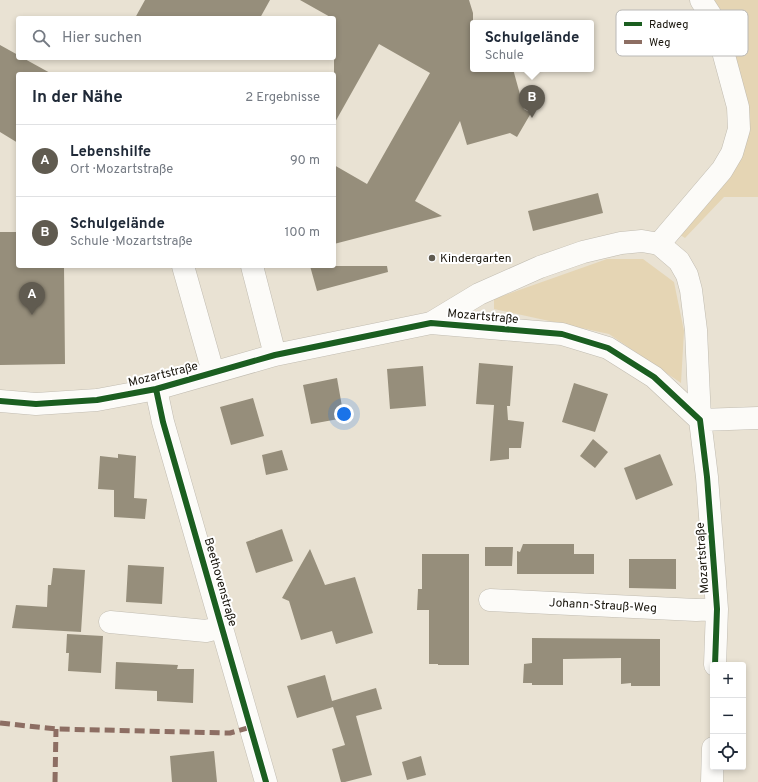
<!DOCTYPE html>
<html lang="de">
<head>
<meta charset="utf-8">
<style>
	:root { --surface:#fff; --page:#f6f6f7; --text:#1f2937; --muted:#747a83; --line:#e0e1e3; --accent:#605b50 }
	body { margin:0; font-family:Overpass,sans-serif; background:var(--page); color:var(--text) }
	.controls { position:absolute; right:12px; bottom:12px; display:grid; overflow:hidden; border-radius:4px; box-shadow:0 2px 6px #0003 }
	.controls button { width:36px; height:36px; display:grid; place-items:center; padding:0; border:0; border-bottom:1px solid var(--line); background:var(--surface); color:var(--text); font:20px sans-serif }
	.you { position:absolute; left:344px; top:414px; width:14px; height:14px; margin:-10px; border:3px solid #fff; border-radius:50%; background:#1a73e8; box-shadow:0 0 0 6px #1a73e833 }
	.badge { display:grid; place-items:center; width:26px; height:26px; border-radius:50%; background:var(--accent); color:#fff; font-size:13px; font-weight:700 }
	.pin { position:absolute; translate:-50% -33px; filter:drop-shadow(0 1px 2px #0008) }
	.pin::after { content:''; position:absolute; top:21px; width:14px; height:12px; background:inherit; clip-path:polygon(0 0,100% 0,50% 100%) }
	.popup { position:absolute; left:470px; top:20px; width:124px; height:52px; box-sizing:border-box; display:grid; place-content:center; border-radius:4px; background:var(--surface); filter:drop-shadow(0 1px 3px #0005); font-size:13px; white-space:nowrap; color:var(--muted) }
	.popup b { font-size:15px; color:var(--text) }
	.popup::after { content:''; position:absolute; left:50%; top:100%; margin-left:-8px; border:8px solid transparent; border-top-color:var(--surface) }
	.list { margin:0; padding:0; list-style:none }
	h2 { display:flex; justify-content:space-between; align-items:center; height:52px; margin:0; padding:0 16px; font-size:17px }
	h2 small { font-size:13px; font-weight:400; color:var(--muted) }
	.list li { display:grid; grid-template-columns:26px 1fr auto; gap:12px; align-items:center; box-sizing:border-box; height:72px; padding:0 16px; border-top:1px solid var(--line) }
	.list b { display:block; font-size:15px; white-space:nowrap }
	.list p { margin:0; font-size:13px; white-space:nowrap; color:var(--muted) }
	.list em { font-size:13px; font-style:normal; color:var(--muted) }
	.icon { flex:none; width:22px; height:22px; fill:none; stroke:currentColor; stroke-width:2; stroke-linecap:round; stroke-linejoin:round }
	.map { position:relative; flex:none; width:758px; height:782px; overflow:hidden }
	.search { position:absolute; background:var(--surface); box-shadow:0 2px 6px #0003; left:16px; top:16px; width:320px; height:44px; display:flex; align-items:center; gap:10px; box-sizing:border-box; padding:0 14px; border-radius:4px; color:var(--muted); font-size:15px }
	.panel { position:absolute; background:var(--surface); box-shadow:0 2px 6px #0003; left:16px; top:72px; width:320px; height:196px; border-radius:4px }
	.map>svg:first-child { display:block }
	.green { fill:#e5d5b4 }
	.building { fill:#968e7b }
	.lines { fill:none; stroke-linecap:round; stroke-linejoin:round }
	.minor-casing { stroke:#c1bcb1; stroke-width:23 }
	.minor { stroke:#fcfbf8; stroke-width:22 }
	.quiet { stroke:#8d6e63; stroke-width:5; stroke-dasharray:10 5; stroke-linecap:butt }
	.cycleway-casing { stroke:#fff; stroke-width:8 }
	.cycleway { stroke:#1b5e20; stroke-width:6 }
	.poi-dot { fill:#605b50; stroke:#fff; stroke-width:1.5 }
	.labels { text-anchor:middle; stroke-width:4; stroke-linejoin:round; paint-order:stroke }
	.poi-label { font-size:12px; fill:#17130a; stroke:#fff; text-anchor:start }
	.street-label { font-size:12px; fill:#17130a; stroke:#fff }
	.key { fill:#fff; stroke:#b9b8b6; stroke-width:1 }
	.key-label { font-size:11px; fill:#17130a }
</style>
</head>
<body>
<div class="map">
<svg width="758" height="782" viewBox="0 0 758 782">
	<rect width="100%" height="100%" fill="#e9e2d3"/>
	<path class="green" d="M709,0H758V197H724L685,238L677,233L743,148Z
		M607,259H643L674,282L684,331L681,383L609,334L494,309V299Z"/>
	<path class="building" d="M145,0H270L260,18H135Z
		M300,0H469L473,13V69H513L524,109L531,113L517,137L510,133L467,145L460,121L415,201L442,216L334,244V165L367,184L430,73L379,44L334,124V18H332Z
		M0,45L18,55V58H23L52,74H18V143L0,132Z
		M598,193L603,213L533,231L528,211Z
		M0,232H18V266H64L65,364L0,365Z
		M310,266H387L388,272L317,291Z
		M479,363L513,366L510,406H507L508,420L524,422L521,448H509V459L490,461L494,405L476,404Z
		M423,366L426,406L390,409L387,369Z
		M337,378L344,418L311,424L303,385Z
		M574,383L608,394L595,432L562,422Z
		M253,398L264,436L231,445L220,407Z
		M593,439L608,452L595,468L580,456Z
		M282,450L288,470L266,475L262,455Z
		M118,454L136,456L134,498L147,499L145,519L114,517V490L98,489L100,456L118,458Z
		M660,454L673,485L636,500L624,468Z
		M282,529L293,561L256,573L246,542Z
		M523,544H574V554H594V574H517V551L520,552Z
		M485,547H513L512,566H485Z
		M310,549L325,585L355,577L373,633L336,644L332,631L301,640L289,601L282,598Z
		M422,554H469V665H438V664H429V610H417L418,589H422Z
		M629,559H676V589L629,588Z
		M128,565L164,567L162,604L126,602Z
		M53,568L85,570L81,632L12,628L16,605L47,607L48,585H51Z
		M67,634L103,636L101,673L68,671L69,653H66Z
		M532,638L660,639V686H631V683L621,684V658L563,659V685H532V683H523L524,664L532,663Z
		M116,662L178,665L177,669H194L193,703L157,701V691L115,689Z
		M325,675L332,701L376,688L382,709L356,716L372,775L345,782H341L332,749L345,745L333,707L297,718L287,686Z
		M214,751L217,782H172L170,756Z
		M421,756L426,775L407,780L402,762Z"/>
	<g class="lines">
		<defs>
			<path id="minor" d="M659,244L722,170L732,153L739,129L738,107L715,22L701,0
				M183,266L213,372
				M252,266L275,355
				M431,323L479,294L540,267L583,252L621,243L642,241L659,244L679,261L687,275L691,290L696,330L700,420L758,418
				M156,389L163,422L266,782
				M0,401L36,404L97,400L156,389L275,355L431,323L562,334L608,348L654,377L700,420L707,477L714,568L717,609L715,665
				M490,600L696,610L717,609
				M110,622L206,631L222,627
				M712,782L713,748"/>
		</defs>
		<use href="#minor" class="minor-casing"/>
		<use href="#minor" class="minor"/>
		<path class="quiet" d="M0,723L56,729L230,733L251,727
			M55,782L56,729"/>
		<defs>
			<path id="cycleway" d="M156,389L163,422L266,782
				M0,401L36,404L97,400L156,389L275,355L431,323L562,334L608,348L654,377L700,420L707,477L714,568L717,609L715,665"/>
		</defs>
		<use href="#cycleway" class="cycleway-casing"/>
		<use href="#cycleway" class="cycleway"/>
	</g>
	<circle class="poi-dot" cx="432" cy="258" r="4"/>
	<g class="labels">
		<g class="poi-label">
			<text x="440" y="262">Kindergarten</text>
		</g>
		<g class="street-label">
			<text transform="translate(483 316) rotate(5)" y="4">Mozartstraße</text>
			<text transform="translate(163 374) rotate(-14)" y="4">Mozartstraße</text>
			<text transform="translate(702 558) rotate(-94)" y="4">Mozartstraße</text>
			<text transform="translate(221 582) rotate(74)" y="4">Beethovenstraße</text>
			<text transform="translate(603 605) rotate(3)" y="4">Johann-Strauß-Weg</text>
		</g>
	</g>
	<rect x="616" y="10" width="132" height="46" rx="6" class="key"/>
	<rect x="624" y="22" width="18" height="4" fill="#1b5e20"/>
	<rect x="624" y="40" width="18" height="4" fill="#8d6e63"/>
	<g class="key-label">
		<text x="649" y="28">Radweg</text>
		<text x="649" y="46">Weg</text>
	</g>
</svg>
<div class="controls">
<button>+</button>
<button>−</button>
<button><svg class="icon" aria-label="locate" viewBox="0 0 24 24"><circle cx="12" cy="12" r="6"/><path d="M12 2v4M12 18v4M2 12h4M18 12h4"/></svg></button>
</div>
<div class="you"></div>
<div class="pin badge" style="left:32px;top:315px">A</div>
<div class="pin badge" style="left:532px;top:118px">B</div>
<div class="popup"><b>Schulgelände</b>Schule</div>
<div class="search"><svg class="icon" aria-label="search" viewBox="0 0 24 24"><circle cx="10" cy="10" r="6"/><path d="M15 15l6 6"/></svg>Hier suchen</div>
<section class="panel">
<h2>In der Nähe<small>2 Ergebnisse</small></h2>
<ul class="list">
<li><span class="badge">A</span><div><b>Lebenshilfe</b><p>Ort · Mozartstraße</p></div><em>90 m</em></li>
<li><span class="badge">B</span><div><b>Schulgelände</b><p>Schule · Mozartstraße</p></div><em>100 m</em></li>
</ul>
</section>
</div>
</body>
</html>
